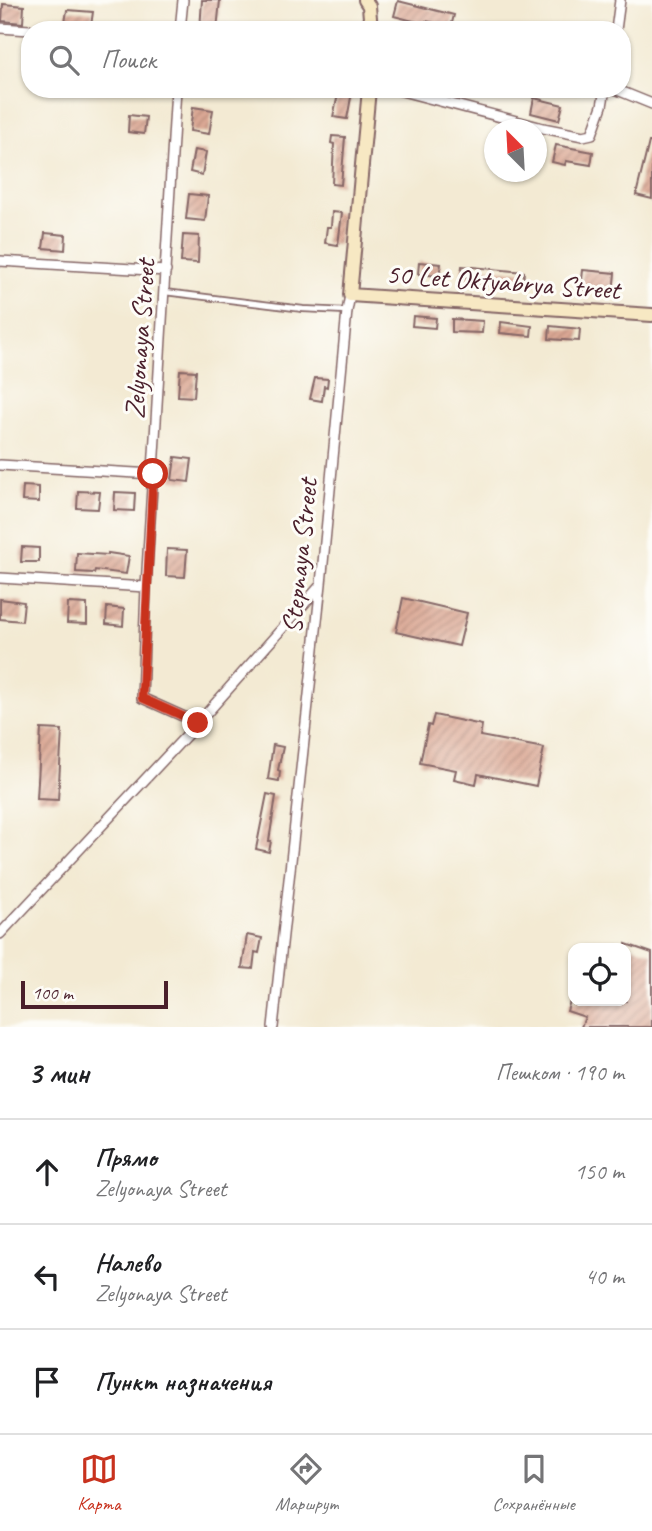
<!DOCTYPE html>
<html lang="ru">
<head>
<meta charset="utf-8">
<style>
	:root { --surface:#fff; --page:#f6f6f6; --text:#202124; --muted:#757577; --line:#e0e0e0; --accent:#c8321e }
	body { margin:0; font-family:Caveat,sans-serif; background:var(--page); color:var(--text) }
	.controls { position:absolute; right:21px; bottom:21px; display:grid; overflow:hidden; border-radius:14px; box-shadow:0 2px 5px #0004 }
	.controls button { width:63px; height:63px; display:grid; place-items:center; padding:0; border:0; border-bottom:2px solid var(--line); background:var(--surface); color:var(--text); font:35px sans-serif }
	.compass { position:absolute; left:484px; top:119px; width:63px; height:63px; border-radius:50%; background:var(--surface); box-shadow:0 2px 5px #0004; rotate:336deg }
	.scale { position:absolute; left:21px; bottom:18px; width:147px; box-sizing:border-box; padding-left:7px; border:4px solid #4a1f2b; border-top:0; font-size:19px; line-height:24px; white-space:nowrap; color:#4a1f2b; -webkit-text-stroke:5px #fdfcf7; paint-order:stroke }
	.stop { position:absolute; width:21px; height:21px; margin:-16px; border:5px solid #c8321e; border-radius:50%; background:#fff }
	.stop.end { background:#c8321e; border-color:#fff; box-shadow:0 2px 7px #0008 }
	.list { margin:0; padding:0; list-style:none }
	h2 { display:flex; justify-content:space-between; align-items:center; height:91px; margin:0; padding:0 28px; font-size:30px }
	h2 small { font-size:23px; font-weight:400; color:var(--muted) }
	.list li { display:grid; grid-template-columns:46px 1fr auto; gap:21px; align-items:center; box-sizing:border-box; height:105px; padding:0 28px; border-top:2px solid var(--line) }
	.list b { display:block; font-size:26px; white-space:nowrap }
	.list p { margin:0; font-size:23px; white-space:nowrap; color:var(--muted) }
	.list em { font-size:23px; font-style:normal; color:var(--muted) }
	.icon { flex:none; width:38px; height:38px; fill:none; stroke:currentColor; stroke-width:2; stroke-linecap:round; stroke-linejoin:round }
	.map { position:relative; flex:none; width:652px; height:1027px; overflow:hidden }
	.search { position:absolute; background:var(--surface); box-shadow:0 2px 5px #0004; left:21px; right:21px; top:21px; height:77px; display:flex; align-items:center; gap:18px; box-sizing:border-box; padding:0 24px; border-radius:28px; color:var(--muted); font-size:26px }
	.sheet { height:406px; background:var(--surface) }
	nav { display:flex; justify-content:space-around; align-items:center; box-sizing:border-box; height:98px; border-top:2px solid var(--line); background:var(--surface); font-size:19px; color:var(--muted) }
	nav a { display:grid; justify-items:center; gap:4px }
	nav .on { color:var(--accent) }
	.map>svg:first-child { display:block }
	.building { fill:url(#building-hatch) }
	.lines { fill:none; stroke-linecap:round; stroke-linejoin:round }
	.lane-casing { stroke:#856666; stroke-width:8 }
	.street-casing { stroke:#856666; stroke-width:12 }
	.secondary-casing { stroke:#856666; stroke-width:16 }
	.lane { stroke:#fff; stroke-width:4.5 }
	.street { stroke:#fff; stroke-width:9 }
	.secondary { stroke:#f7e8c3; stroke-width:12 }
	.route { stroke:#c8321e; stroke-width:9 }
	.labels { text-anchor:middle; stroke-width:6; stroke-linejoin:round; paint-order:stroke }
	.street-label { font-size:28px; fill:#4a1f2b; stroke:#fdfcf7 }
</style>
</head>
<body>
<div class="map">
<svg width="652" height="1027" viewBox="0 0 652 1027">
	<defs>
		<pattern id="building-hatch" width="6" height="6" patternUnits="userSpaceOnUse" patternTransform="scale(1.75)"><rect width="6" height="6" fill="#dba894"/><path d="M-1 1l2-2M0 6l6-6M5 7l2-2" fill="none" stroke="#b48879"/></pattern>
	</defs>
	<rect width="100%" height="100%" fill="#fdfcf7"/>
	<filter id="ink" filterUnits="userSpaceOnUse"><feTurbulence type="fractalNoise" baseFrequency=".0143" numOctaves="2"/><feDisplacementMap in="SourceGraphic" scale="14" xChannelSelector="R" yChannelSelector="G"/><feConvolveMatrix kernelMatrix="1 2 1 2 8 2 1 2 1" color-interpolation-filters="sRGB"/></filter>
	<filter id="wash" filterUnits="userSpaceOnUse"><feTurbulence type="fractalNoise" baseFrequency=".00686" numOctaves="4" result="noise"/><feDisplacementMap in="SourceGraphic" scale="28" xChannelSelector="R" yChannelSelector="G"/><feGaussianBlur stdDeviation="1.57" result="paint"/><feColorMatrix in="noise" values="0 0 0 0 0 0 0 0 0 0 0 0 0 0 0 0 0 1.4 0 .05"/><feComposite in="paint" operator="in"/></filter>
	<g filter="url(#wash)">
		<rect width="100%" height="100%" fill="#f3ead3"/>
		<g id="blocks">
			<path class="building" d="M202,0H220L217,30H200Z
				M398,1L454,15L451,27L426,21L425,24L394,16Z
				M3,4L24,6L23,23L2,21Z
				M67,10L93,12L91,26L65,23Z
				M339,90L352,92L347,119L333,117Z
				M534,98L563,105L559,120L531,113Z
				M193,107L213,110L209,134L190,131Z
				M129,115L146,117L144,134L128,132Z
				M332,136L345,137L341,185L332,184L334,144L331,143Z
				M649,142H652V199L636,195Z
				M556,145L593,152L591,165L566,161L565,165L552,162Z
				M194,150L206,152L202,175L190,172Z
				M189,194L208,196L205,221L186,219Z
				M332,212L342,213L338,245L325,243L327,227H331Z
				M45,233L66,235L65,250L43,248Z
				M183,235L199,236L198,263L181,262Z
				M419,262L441,264L439,276L418,274Z
				M462,266L524,272L523,283L461,277Z
				M583,270L615,273L613,293L581,290Z
				M413,316L436,318L435,328L412,326Z
				M452,319L483,321L482,333L452,332Z
				M501,322L532,326L531,336L500,333Z
				M550,326L580,329L579,341L549,339Z
				M180,370L196,371L194,397L178,396Z
				M315,378L328,379L327,387L324,386L322,401L310,399Z
				M175,457L192,459L189,482L172,480Z
				M23,486L39,487V502L22,501Z
				M78,491L100,492L98,509L77,508Z
				M115,492L135,493L134,511L114,510Z
				M22,547L39,548V562H21Z
				M167,549L187,550L185,577L166,576Z
				M77,553L108,555V553L129,556L126,574L95,570L94,573L76,572Z
				M403,598L467,613L459,646L396,632Z
				M0,599L24,602L22,621L0,619Z
				M68,603L87,604V624L67,623Z
				M107,607L124,609L123,626L106,624Z
				M434,715L482,725L480,736L544,748L536,786L478,774L476,784L454,779L456,770L420,763L428,725L431,726Z
				M41,729L62,730L58,800L37,799Z
				M273,745L283,747L278,770L280,771L279,781L268,779Z
				M267,794L276,796L269,841H271L269,852L256,849Z
				M247,935L262,938L259,953L255,952L253,969L242,968Z
				M626,944L652,953V1027H581L585,1017L567,1011L570,1001H626Z"/>
		</g>
	</g>
	<g filter="url(#ink)">
		<use href="#blocks" fill-opacity="0" stroke="#856666" stroke-width="2"/>
		<g class="lines">
			<defs>
				<path id="lane" d="M165,292L303,309L347,311"/>
				<path id="street" d="M0,28L30,30
					M180,30L183,0
					M616,30L620,0
					M176,89L146,587L142,698L198,723
					M394,89L543,128L583,136L592,134L602,106L605,89
					M615,89L652,104
					M0,261L166,271
					M0,465L153,474
					M0,578L146,587
					M0,934L198,723L320,586
					M273,1027L321,584L347,311L350,295"/>
				<path id="secondary" d="M365,0L369,6L371,30
					M369,89L350,295L652,315"/>
			</defs>
			<use href="#lane" class="lane-casing"/>
			<use href="#street" class="street-casing"/>
			<use href="#secondary" class="secondary-casing"/>
			<use href="#lane" class="lane"/>
			<use href="#street" class="street"/>
			<use href="#secondary" class="secondary"/>
		</g>
	</g>
	<g class="lines" filter="url(#ink)">
		<path class="route" d="M153,474L142,698L198,723"/>
	</g>
	<g class="labels">
		<g class="street-label">
			<text transform="translate(503 281) rotate(4)" y="10">50 Let Oktyabrya Street</text>
			<text transform="translate(139 339) rotate(-86)" y="10">Zelyonaya Street</text>
			<text transform="translate(299 556) rotate(-84)" y="10">Stepnaya Street</text>
		</g>
	</g>
</svg>
<div class="controls">
<button><svg class="icon" aria-label="locate" viewBox="0 0 24 24"><circle cx="12" cy="12" r="6"/><path d="M12 2v4M12 18v4M2 12h4M18 12h4"/></svg></button>
</div>
<svg class="compass" viewBox="-18 -18 36 36"><path d="M0-13l5 13h-10z" fill="#e53935"/><path d="M0 13l5-13h-10z" fill="#757577"/></svg>
<div class="scale">100 m</div>
<div class="stop" style="left:153px;top:474px"></div>
<div class="stop end" style="left:198px;top:723px"></div>
<div class="search"><svg class="icon" aria-label="search" viewBox="0 0 24 24"><circle cx="10" cy="10" r="6"/><path d="M15 15l6 6"/></svg>Поиск</div>
</div>
<section class="sheet">
<h2>3 мин<small>Пешком · 190 m</small></h2>
<ul class="list">
<li><svg class="icon" aria-label="ahead" viewBox="0 0 24 24"><path d="M12 20V5M6 11l6-6 6 6"/></svg><div><b>Прямо</b><p>Zelyonaya Street</p></div><em>150 m</em></li>
<li><svg class="icon" aria-label="left" viewBox="0 0 24 24"><path d="M17 20v-9H6M10 6l-5 5 5 5"/></svg><div><b>Налево</b><p>Zelyonaya Street</p></div><em>40 m</em></li>
<li><svg class="icon" aria-label="arrive" viewBox="0 0 24 24"><path d="M6 21V4h12l-3 4 3 4H6"/></svg><div><b>Пункт назначения</b></div></li>
</ul>
</section>
<nav>
<a class="on"><svg class="icon" aria-label="map" viewBox="0 0 24 24"><path d="M3 6l6-2 6 2 6-2v14l-6 2-6-2-6 2zM9 4v14M15 6v14"/></svg>Карта</a>
<a><svg class="icon" aria-label="directions" viewBox="0 0 24 24"><path d="M12 3l9 9-9 9-9-9zM9 14v-3h6M13 9l2 2-2 2"/></svg>Маршрут</a>
<a><svg class="icon" aria-label="saved" viewBox="0 0 24 24"><path d="M7 4h10v16l-5-4-5 4z"/></svg>Сохранённые</a>
</nav>
</body>
</html>
